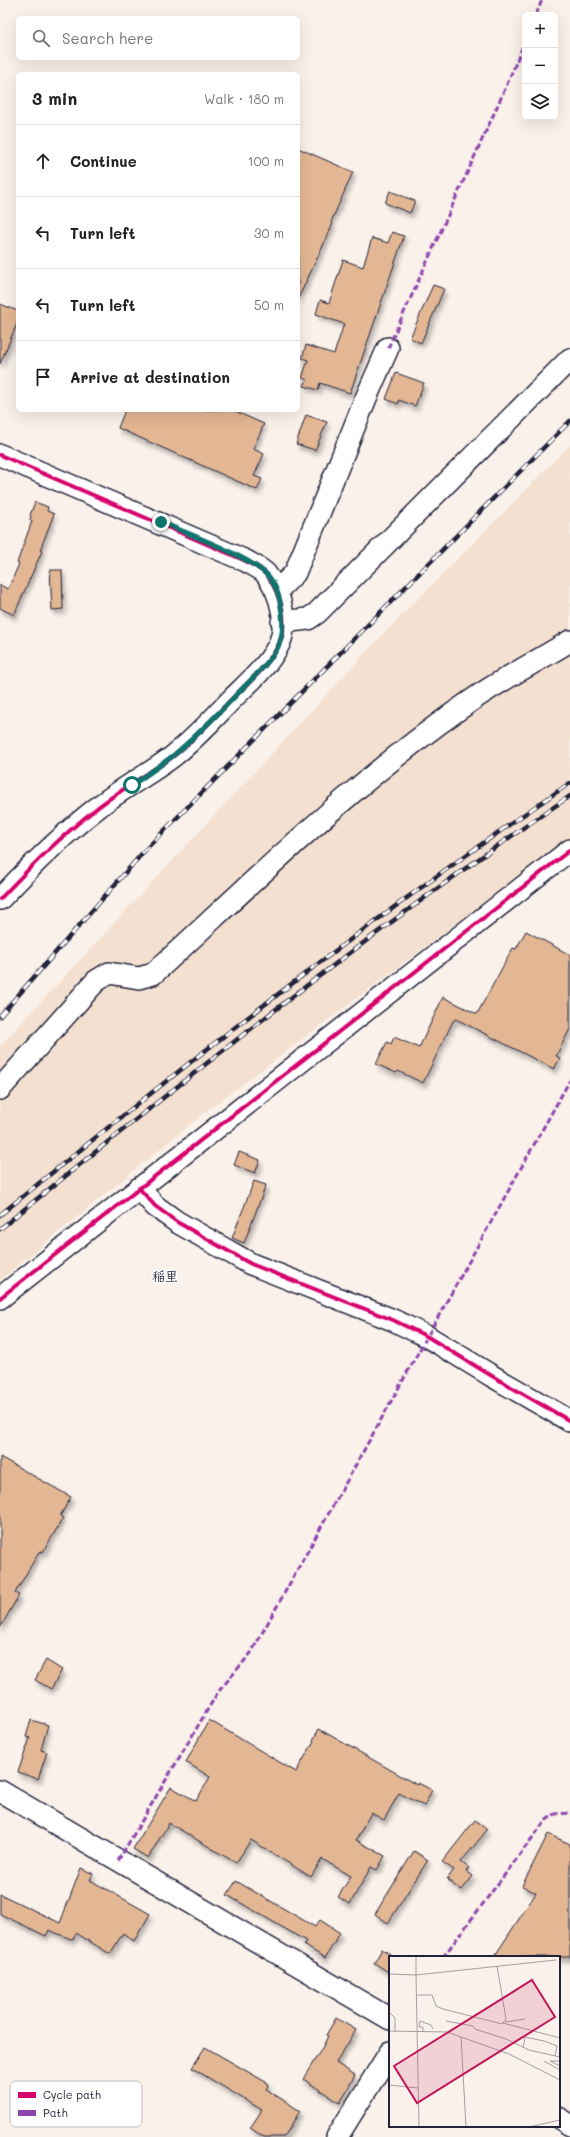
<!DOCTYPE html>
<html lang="en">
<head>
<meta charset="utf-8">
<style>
	:root { --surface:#fff; --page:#f2f2f2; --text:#202124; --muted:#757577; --line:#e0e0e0 }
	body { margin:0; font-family:Mali,"Klee One",sans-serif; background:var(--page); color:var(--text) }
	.controls { position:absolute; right:12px; top:12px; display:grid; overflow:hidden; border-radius:6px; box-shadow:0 4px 16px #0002 }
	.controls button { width:36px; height:36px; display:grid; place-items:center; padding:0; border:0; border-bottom:1px solid var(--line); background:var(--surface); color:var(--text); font:20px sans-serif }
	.stop { position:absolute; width:12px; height:12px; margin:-9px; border:3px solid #0f766e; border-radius:50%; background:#fff }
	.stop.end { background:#0f766e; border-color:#fff; box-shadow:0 1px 4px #0008 }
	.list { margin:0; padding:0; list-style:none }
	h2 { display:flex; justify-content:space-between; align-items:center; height:52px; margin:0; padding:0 16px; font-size:17px }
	h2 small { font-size:13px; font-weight:400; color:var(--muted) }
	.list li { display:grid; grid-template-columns:26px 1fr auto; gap:12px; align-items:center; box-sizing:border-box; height:72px; padding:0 16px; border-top:1px solid var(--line) }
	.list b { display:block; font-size:15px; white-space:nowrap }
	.list em { font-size:13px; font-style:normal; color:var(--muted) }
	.icon { flex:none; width:22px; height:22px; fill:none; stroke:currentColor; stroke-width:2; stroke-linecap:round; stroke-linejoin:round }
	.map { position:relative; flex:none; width:570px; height:2137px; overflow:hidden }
	.search { position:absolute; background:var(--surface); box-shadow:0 4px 16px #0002; left:16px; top:16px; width:284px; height:44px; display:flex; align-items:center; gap:10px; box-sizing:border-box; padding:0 14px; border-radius:6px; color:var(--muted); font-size:15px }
	.panel { position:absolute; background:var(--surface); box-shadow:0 4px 16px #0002; left:16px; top:72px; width:284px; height:340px; border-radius:6px }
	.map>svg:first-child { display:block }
	.built { fill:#f3e0d0 }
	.building { fill:#e4b794; stroke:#22223b; filter:url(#shadow) }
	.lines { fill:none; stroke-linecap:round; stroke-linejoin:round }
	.minor-casing { stroke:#22223b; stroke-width:24 }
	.minor { stroke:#fff; stroke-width:21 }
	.rail-casing { stroke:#22223b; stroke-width:4.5 }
	.rail { stroke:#fff; stroke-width:3; stroke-dasharray:9; stroke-linecap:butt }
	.quiet { stroke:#8e44ad; stroke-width:3; stroke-dasharray:6 3; stroke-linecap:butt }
	.cycleway-casing { stroke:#fff; stroke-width:6 }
	.cycleway { stroke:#d6006c; stroke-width:4 }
	.route { stroke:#0f766e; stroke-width:5 }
	.labels { text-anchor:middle; stroke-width:3; stroke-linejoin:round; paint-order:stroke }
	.quarter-label { font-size:13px; font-weight:bold; fill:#22223b; stroke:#fff }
	.inset-road { fill:none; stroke:#a49ea4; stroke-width:1 }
	.view { fill:#c2185b; fill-opacity:0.15; stroke:#c2185b; stroke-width:2 }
	.inset-edge { fill:none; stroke:#22223b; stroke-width:2 }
	.key { fill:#fff; stroke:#bdbdc4; stroke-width:1 }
	.key-label { font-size:11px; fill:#22223b }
</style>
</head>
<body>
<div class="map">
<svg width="570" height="2137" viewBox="0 0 570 2137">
	<defs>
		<filter id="shadow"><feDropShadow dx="2.5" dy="4.5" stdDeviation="2" flood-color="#0004"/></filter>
	</defs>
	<rect width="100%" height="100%" fill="#faf1ea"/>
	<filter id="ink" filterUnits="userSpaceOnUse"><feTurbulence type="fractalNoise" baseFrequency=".025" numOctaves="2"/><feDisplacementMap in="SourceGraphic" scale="8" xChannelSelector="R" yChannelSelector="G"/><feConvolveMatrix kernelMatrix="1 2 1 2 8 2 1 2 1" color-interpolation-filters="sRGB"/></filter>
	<g filter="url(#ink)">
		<path class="built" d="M570,445V838L204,1113L0,1280V1046L369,649Z"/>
		<path class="building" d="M298,148L353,172L331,222L333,223L328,235L298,299Z
			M390,191L415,201L410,213L385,203Z
			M392,232L404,236L350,393L320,383L318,390L304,386L307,380L302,378L308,360L302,358L306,345L334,354L344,324L316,314L320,300L329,303L343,260L363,267L372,238L388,243Z
			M433,285L444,289L421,343L410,338Z
			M0,304L18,311V321L0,364Z
			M396,373L424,383L415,406L399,400L398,404L386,399Z
			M125,410H232L264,424L253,449L264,454L254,476L262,479L257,490L118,428Z
			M306,415L327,422L315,450L296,444Z
			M35,502L48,507L47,511L54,514L40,550L42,551L14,615L0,608V585L8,589L19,564L17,563L32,521L30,520L31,516L30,515Z
			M50,570H62L63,609L52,610Z
			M526,931L570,955V1029L556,1056L560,1058L554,1069L456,1019L453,1021L423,1083L398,1071L396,1073L376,1064L387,1042L391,1044L394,1037L419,1048L443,997L477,1014L513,948L516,949Z
			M239,1152L260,1160L255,1173L234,1165Z
			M254,1181L266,1185L244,1243L232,1238Z
			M0,1457L71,1497L60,1516L63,1518L43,1552L40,1551L32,1564L15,1593L19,1595L0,1628Z
			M46,1660L62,1670L51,1689L35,1680Z
			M31,1720L48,1725L41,1750L47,1752L38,1779L18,1772L30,1738L26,1737Z
			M209,1720L296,1772L314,1741L313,1740L319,1729L417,1785L418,1783L432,1790L424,1806L399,1793L384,1820L371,1813L356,1840L385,1856L377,1870L371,1867L350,1904L338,1897L351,1876L322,1859L311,1877L251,1840L236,1863L169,1823L148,1858L133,1849L171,1787L196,1801L210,1777L186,1762Z
			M475,1820L487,1830L461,1862L469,1868L466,1871L473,1876L461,1891L447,1879L454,1870L442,1862Z
			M548,1834L570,1844V1957H494L536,1893L522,1886Z
			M414,1851L428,1860L388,1923L375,1914Z
			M81,1868L93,1874L90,1880L150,1914L134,1941L123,1933L110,1954L76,1933L73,1940L49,1930L46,1936L0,1914V1894L60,1923Z
			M236,1881L315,1927L320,1920L340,1933L325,1958L304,1945L306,1941L227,1895Z
			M382,1949L390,1954V1973L374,1963Z
			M336,2018L356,2030L336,2063L355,2075L340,2103L303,2079L322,2048L328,2036L326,2035Z
			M205,2047L269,2084L266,2089L300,2111L284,2137H264L250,2128L262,2110L192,2068Z"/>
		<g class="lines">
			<defs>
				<path id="minor" d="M0,455L246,561C253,565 262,569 266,574C281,593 290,626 277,648C266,668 247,684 231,700C212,720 194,740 172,757C148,775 121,789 97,808C62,835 30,867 0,899
					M277,591L295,573L366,398L388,348
					M282,622L308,619L317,613L570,359
					M0,1089L96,981L109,973L139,978L153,974C259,877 362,774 481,694C510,675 541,659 570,641
					M139,1188L155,1206L177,1222L251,1264L393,1320L428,1337L492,1376L570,1421
					M0,1298L570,850
					M0,1791L390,2019
					M559,2118L570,2125
					M337,2137L390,2052"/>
			</defs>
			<use href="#minor" class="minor-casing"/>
			<use href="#minor" class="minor"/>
			<defs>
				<path id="rail" d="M0,1016L146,849L570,421
					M0,1215C185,1064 372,917 570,783
					M0,1229C185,1079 372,929 570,796"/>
			</defs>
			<use href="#rail" class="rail-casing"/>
			<use href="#rail" class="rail"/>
			<path class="quiet" d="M536,15L542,0
				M388,348L505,89L525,41
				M118,1861L218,1692L251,1653L570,1080
				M443,1957L545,1821L555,1814L570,1813"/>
			<defs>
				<path id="cycleway" d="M0,455L246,561C253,565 262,569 266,574C281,593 290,626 277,648C266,668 247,684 231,700C212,720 194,740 172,757C148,775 121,789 97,808C62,835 30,867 0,899
					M139,1188L155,1206L177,1222L251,1264L393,1320L428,1337L492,1376L570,1421
					M0,1298L570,850"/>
			</defs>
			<use href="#cycleway" class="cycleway-casing"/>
			<use href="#cycleway" class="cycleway"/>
		</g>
	</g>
	<g class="lines" filter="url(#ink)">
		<path class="route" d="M132,785C146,775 160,766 174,755C198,735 220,712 241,690C254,677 268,664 277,649C288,629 282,587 264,572C241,553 190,535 161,522"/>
	</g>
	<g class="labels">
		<g class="quarter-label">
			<text x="165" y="1281">稲里</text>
		</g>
	</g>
	<g transform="translate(389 1956)">
		<rect width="171" height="171" fill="#faf1ea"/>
		<path class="inset-road" d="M0,18L27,19V0M27,39H43L47,50L54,53L113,68L117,63L108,10M0,56L6,62V76M57,65L84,70L86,73L117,83L140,94L171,101M116,66L136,63M114,67L171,82M0,75L58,76L120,98L171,124M34,76V71H30L31,65L42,69L44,73M72,81L77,171M134,92L136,81L155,85L168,90L166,100M155,105L171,114M171,105H161L171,110M0,129L29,132M30,171L27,19L167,4M140,171L171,164"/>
		<path class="view" d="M143,24L166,61L28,147L5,110Z"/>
		<rect width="171" height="171" class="inset-edge"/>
	</g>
	<rect x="10" y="2081" width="132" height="46" rx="6" class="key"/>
	<rect x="18" y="2092" width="18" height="6" fill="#d6006c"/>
	<rect x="18" y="2110" width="18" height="6" fill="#8e44ad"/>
	<g class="key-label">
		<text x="43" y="2099">Cycle path</text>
		<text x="43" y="2117">Path</text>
	</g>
</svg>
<div class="controls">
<button>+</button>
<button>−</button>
<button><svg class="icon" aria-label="layers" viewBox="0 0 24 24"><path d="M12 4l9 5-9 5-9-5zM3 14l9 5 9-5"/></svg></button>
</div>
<div class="stop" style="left:132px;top:785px"></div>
<div class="stop end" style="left:161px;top:522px"></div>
<div class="search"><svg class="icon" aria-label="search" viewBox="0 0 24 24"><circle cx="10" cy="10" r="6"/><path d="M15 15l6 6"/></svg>Search here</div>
<section class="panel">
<h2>3 min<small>Walk · 180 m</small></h2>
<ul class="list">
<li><svg class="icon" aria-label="ahead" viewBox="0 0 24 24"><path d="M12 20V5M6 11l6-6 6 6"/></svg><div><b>Continue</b></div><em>100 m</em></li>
<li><svg class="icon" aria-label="left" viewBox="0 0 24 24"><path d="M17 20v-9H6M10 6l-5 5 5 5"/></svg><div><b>Turn left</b></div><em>30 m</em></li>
<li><svg class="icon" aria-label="left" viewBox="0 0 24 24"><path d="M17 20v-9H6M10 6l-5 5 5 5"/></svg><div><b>Turn left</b></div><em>50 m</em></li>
<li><svg class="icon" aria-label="arrive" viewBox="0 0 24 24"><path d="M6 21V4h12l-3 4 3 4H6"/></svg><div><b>Arrive at destination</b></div></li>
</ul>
</section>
</div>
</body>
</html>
